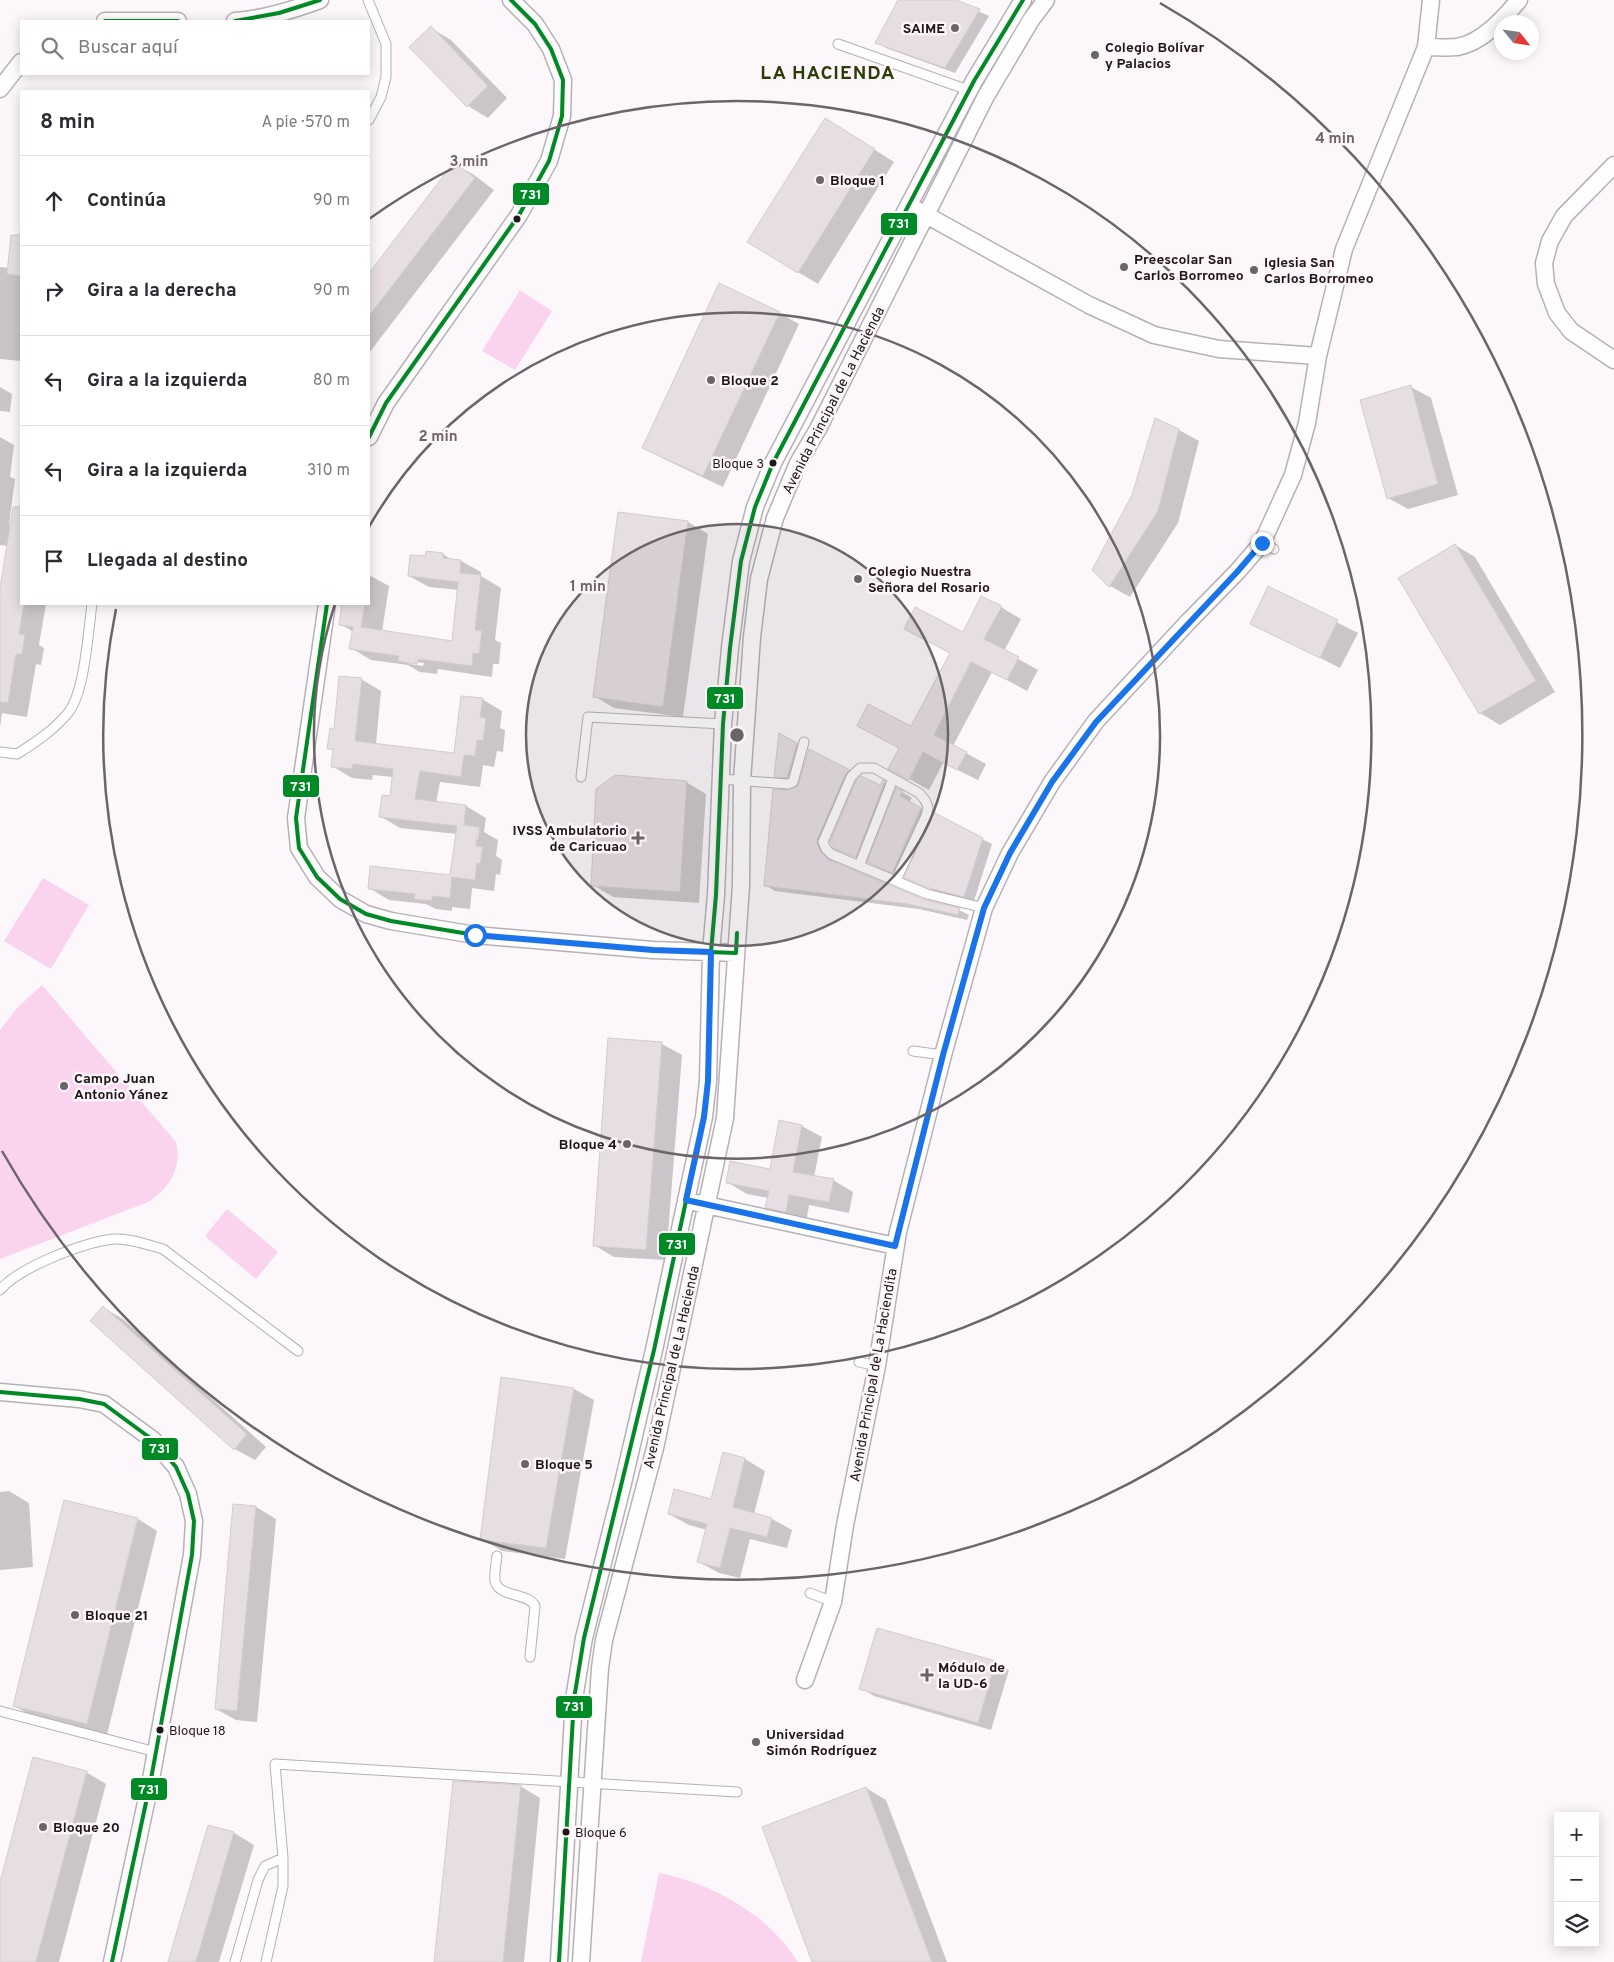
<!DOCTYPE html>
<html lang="es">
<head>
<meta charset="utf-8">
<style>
	:root { --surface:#fff; --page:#f2f2f3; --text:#2b2b33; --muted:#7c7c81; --line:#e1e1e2 }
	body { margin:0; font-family:Overpass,sans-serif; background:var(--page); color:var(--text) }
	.controls { position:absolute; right:15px; bottom:15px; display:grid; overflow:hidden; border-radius:0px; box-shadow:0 2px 12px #0003 }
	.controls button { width:45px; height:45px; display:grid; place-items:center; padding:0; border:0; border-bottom:1px solid var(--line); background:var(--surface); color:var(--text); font:25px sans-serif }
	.compass { position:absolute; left:1494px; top:15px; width:45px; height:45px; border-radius:50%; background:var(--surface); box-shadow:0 2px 12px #0003; rotate:120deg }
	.stop { position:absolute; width:15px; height:15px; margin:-11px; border:4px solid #1a73e8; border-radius:50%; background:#fff }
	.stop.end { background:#1a73e8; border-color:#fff; box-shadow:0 1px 5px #0008 }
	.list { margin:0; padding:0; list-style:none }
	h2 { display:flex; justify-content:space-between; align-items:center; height:65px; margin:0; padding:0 20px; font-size:21px }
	h2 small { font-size:16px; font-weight:400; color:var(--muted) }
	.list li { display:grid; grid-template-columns:32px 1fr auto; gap:15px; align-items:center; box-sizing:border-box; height:90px; padding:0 20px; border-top:1px solid var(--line) }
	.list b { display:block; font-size:19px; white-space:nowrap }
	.list em { font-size:16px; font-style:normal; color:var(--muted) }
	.icon { flex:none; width:28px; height:28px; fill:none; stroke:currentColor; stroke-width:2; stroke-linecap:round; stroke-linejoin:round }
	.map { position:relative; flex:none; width:1614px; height:1962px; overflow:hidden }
	.search { position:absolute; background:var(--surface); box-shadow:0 2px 12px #0003; left:20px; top:20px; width:350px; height:55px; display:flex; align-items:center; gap:12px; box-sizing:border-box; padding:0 18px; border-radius:0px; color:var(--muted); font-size:19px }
	.panel { position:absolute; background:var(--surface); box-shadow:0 2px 12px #0003; left:20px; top:90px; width:350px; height:515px; border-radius:0px }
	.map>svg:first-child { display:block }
	.green { fill:#fad3ee }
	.shadow { fill:#0003; fill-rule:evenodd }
	.building { fill:#e6dee3; stroke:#d2ccd0 }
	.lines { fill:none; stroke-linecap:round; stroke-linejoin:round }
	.lane-casing { stroke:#b7b1b5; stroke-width:11 }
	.street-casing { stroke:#b7b1b5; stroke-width:19 }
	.lane { stroke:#fffefe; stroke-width:9 }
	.street { stroke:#fffefe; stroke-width:16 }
	.bus-1-casing { stroke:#fef5fb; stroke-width:8 }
	.bus-1 { stroke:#008a26; stroke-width:4 }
	.route { stroke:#1a73e8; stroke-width:6 }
	.ring { fill:none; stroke:#6b6569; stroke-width:2.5 }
	.poi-dot { fill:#6b6569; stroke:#fef5fb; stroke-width:2 }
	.bus-dot { fill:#1d161b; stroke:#fef5fb; stroke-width:2 }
	.labels { text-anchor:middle; stroke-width:5; stroke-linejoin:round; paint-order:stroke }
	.bus-label { font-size:13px; fill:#1d161b; stroke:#fef5fb; text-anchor:start }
	.poi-label { font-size:14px; font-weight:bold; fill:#1d161b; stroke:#fef5fb; text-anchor:start }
	.street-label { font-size:14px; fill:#1d161b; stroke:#fef5fb }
	.district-label { font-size:19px; font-weight:bold; letter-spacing:1px; fill:#2b3e08; stroke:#fef5fb }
	.centre { fill:#6b6569; stroke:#fef5fb; stroke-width:2.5 }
	.ring-label { font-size:15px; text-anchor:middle; font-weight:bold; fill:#6b6569; stroke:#fef5fb; stroke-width:5; stroke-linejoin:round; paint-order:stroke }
	.line-badge { stroke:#fef5fb; stroke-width:2 }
	.badge-label { font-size:14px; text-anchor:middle; font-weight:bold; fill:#fff }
</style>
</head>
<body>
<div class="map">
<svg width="1614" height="1962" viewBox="0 0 1614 1962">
	<rect width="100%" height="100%" fill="#fcf7fa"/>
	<path class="green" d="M520,290L552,311L515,370L482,351Z
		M43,878L89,905L51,969L4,941Z
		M42,985L176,1142C182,1168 170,1188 148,1202L0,1259V1030L17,1008Z
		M227,1209L278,1252L256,1279L205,1236Z
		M659,1873C714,1884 767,1914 798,1962H641Z"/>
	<path class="shadow" d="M900,0H953L989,16L955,73L886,48L876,42Z
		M431,28L451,40L507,98L488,118L468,106Z
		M845,131L894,162L818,284L798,272Z
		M454,164L474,175L494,190L369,353V275Z
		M11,252L21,253V361L0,359V267L9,268Z
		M779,313L799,324L723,487L664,459L644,448Z
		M0,387L12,394L10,412L0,411Z
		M1411,387L1431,398L1458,495L1408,509L1388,498Z
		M1179,430L1199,441L1178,523L1130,597L1110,586L1094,570Z
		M0,437L14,445L10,477L15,479L9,525L21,527V604H46L39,645L44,648L41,665L36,664L27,717L2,713L0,727V596L8,546L0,545Z
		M619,513L688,522L708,534L683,717L614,708L594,696Z
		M1455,545L1475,557L1555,692L1500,725L1480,713L1400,578Z
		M427,553L443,554L452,560L461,561L481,572V576L501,588L495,640L501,643L499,664H493L492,677L438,669L437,674L420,672L408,665L371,660L351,648L353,632L341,624L343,608L338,604H369V575L389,586L382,632L453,642L459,590L429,587L409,576L427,558ZM407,661L424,663L423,666L410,664Z
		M1269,588L1358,633L1340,668L1251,623Z
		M1001,607L1021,619L1004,651L1038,670L1027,691L992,672L953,746L986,764L978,780L943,763L929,790L890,768L963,633Z
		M361,679L381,691L376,744L455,754L482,699L502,711L500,728L505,730L503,752L497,751L494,767L483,765L480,787L440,782L436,803L466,806L486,818L484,832L498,840L496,856L502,860L500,875L496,874L494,891L472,888L470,909L452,907V911L436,909L426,904L389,900L369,888L452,877L457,834L400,828L380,816L391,797L393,777L373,775L372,780L352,778L332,766L334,751L329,748L335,730ZM477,827H479L478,839H475Z
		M797,744L806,750L797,783L786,782L776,776Z
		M849,771L858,776L855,780L827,845V851L831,860L835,864L924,901L959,910L969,915L967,920L919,909L775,891L765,885L788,791Z
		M686,782L706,794L699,903L613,897L593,885Z
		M883,782L894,788L866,862L835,848Z
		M897,789L912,798L909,802L931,814L903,877L869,862Z
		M982,839L992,844L974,901L940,893L906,877Z
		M662,1044L682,1055L666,1260L614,1257L594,1245Z
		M780,1122L802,1126L822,1137L814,1177L833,1180L853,1192L849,1213L809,1205L806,1223L787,1218L767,1207L768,1198L747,1194L727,1182L771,1170Z
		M103,1308L123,1319L266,1447L255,1460L235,1449Z
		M574,1389L594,1400L565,1559L502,1551L482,1539Z
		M724,1454L745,1459L765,1471L754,1514L772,1519L792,1530L787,1548L750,1539L740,1578L719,1573L699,1562L707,1530L689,1525L669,1514L712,1500Z
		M9,1491L29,1503L33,1567L0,1570V1492Z
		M256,1507L276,1519L257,1722L236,1720L216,1709Z
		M138,1519L157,1531L107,1735L34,1717L14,1706Z
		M995,1663L1009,1670L991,1730L874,1696L861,1688Z
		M86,1772L106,1784L59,1962H0V1887Z
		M520,1786L540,1798L524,1962H436Z
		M866,1788L886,1800L947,1962H814Z
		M234,1833L254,1845L219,1962H169Z"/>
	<path class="building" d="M898,0H956L980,9L945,68L875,43Z
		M431,26L488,86L467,107L409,47Z
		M825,118L875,149L798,273L747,242Z
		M454,162L475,178L369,316V273Z
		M11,235H21V276L7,274Z
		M719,283L780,312L703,476L642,448Z
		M1411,385L1438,484L1387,499L1360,400Z
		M1155,418L1179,429L1158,511L1109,587L1092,570L1132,495Z
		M13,507H21V604H24L19,634L25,635L22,654H16L8,703L0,702V588Z
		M618,512L688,521L663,707L593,697Z
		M1455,544L1536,681L1479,714L1398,578Z
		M426,551L443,553V558L461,560L460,573L481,575L475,630L482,631L479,654L473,653L472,666L418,659L417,664L398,661L399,656L349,649L353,627L339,625L342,604H365L361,627L452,641L458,582L408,576L410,555L425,556Z
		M1268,586L1338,620L1320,658L1250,624Z
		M981,596L1002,606L984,639L1019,657L1007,680L971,662L934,735L967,752L957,770L923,752L909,780L888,769L899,748L857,726L868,704L911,726L950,653L904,629L915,607L963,632Z
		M339,676L362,678L355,741L454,753L461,696L483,698L480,717L486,718L483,741L477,740L475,756L464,755L461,777L420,771L415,799L466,805L464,825L478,827L476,846L483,847L480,864L477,863L475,880L452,877L450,898L432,896V901L414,899L415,894L368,889L370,866L450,875L457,826L379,817L382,795L390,796L393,769L353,764L352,769L331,767L333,749H327L330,728L334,729Z
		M779,733L797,743L787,778L774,777Z
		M809,749L850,770L845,775L817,840V844L822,853L829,860L925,900L960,908L958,915L908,904L764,886L773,789L788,790L798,786Z
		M615,775L687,781L680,892L591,886L596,789Z
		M861,776L880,785L883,780L885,781L856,857L835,849L830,842L856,781Z
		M896,788L903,791L900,796L921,808L892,873L867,862Z
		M933,812L983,838L964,897L929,888L904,878Z
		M608,1038L662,1042L646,1250L593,1246Z
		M779,1120L802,1125L793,1172L834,1179L829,1202L789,1195L786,1212L765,1208L769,1191L726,1183L730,1161L770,1169Z
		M103,1306L247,1434L234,1450L90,1321Z
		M501,1377L574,1388L546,1548L480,1540Z
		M723,1452L745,1458L733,1507L772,1518L767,1537L730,1528L720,1568L697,1562L707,1524L668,1514L674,1489L711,1499Z
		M64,1500L138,1518L87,1724L13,1706Z
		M233,1504L256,1506L237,1711L215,1709Z
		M877,1628L996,1661L978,1723L859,1689Z
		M33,1757L87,1771L36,1962H0V1882Z
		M453,1781L521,1785L503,1962H434Z
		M866,1787L932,1962H812L762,1827Z
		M208,1825L234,1832L196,1962H168Z"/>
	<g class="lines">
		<defs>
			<path id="lane" d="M368,0L386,44V77L381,97L369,120
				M838,44L971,91
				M1262,543L1274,549
				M0,752L17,754C36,742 54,730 68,713C85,692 88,632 92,604
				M581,777L588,717L723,724
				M721,779L788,784L793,782L804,742
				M859,866L893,779
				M896,880L926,816L928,807L925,800L919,793L874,768H860L851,777L823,842L826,849L831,854L927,894L984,908
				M913,1051L943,1055
				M0,1290C19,1267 85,1242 114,1239C130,1238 148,1245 163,1249L298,1351
				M859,1362L877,1366
				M497,1556C496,1564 494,1574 495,1581C499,1598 528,1592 535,1606L530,1657
				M810,1593L833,1602
				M0,1711L156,1752
				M235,1962L258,1880L265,1866L283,1858
				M266,1962L283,1886V1858L275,1764L737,1792"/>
			<path id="street" d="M105,21H178
				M235,21C265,19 293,10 320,0
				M1426,47C1436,47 1447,48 1457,47C1482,43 1504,18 1519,0
				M0,89L21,62
				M1614,165L1564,216L1550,241L1544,263L1546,284L1557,313L1571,331L1614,360
				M917,210L1089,305L1154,335L1219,349L1318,356
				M369,437L386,403L519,215L549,161L562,116L563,80L551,49L535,24L511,0
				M327,604L296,818L299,848L317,877L340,899L366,914L391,921L475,935L653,950L736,953
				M697,1203L895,1246
				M0,1392L79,1399L104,1404L153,1440L176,1467L188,1494L194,1521L192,1555L151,1779L112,1962
				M805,1680L833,1602L845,1525L877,1366L898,1232L943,1055L984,908L1010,853L1052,782L1096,721L1188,622L1237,572L1262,543L1293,475L1307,423L1318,356L1344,249L1426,47L1431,0
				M559,1962L574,1699L584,1638L623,1483L654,1350L704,1117L708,1081L711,952L716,895L723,724L730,648L741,561L755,507L773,463L974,81L1023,0
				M581,1962L600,1668L604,1640L655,1448L725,1118L741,885L742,781L746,724L752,637L759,579L775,518L798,463L818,429L986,96L1031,20L1046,0"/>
		</defs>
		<use href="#lane" class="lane-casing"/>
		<use href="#street" class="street-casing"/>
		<use href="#lane" class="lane"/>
		<use href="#street" class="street"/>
		<defs>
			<path id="bus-1" d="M105,21H178
				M235,21L279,13L320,0
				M369,437L386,403L519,215L549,161L562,116L563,80L551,49L535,24L511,0
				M327,604L296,818L299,848L317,877L340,899L366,914L391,921L475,935L653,950L736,953L737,933
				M0,1392L79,1399L104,1404L153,1440L176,1467L188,1494L194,1521L192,1555L151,1779L112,1962
				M559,1962L574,1699L584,1638L654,1350L704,1117L708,1081L711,952L716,895L723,724L730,648L741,561L755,507L773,463L974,81L1023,0"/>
		</defs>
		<use href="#bus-1" class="bus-1-casing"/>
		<use href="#bus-1" class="bus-1"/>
	</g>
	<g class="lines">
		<path class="route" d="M475,935L653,950L711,952L708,1081L704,1117L686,1200L895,1246L943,1055L984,908L1010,853L1052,782L1096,722L1237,572L1262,543"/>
	</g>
	<circle cx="737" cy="735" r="211" fill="#6b6569" fill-opacity=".12"/>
	<g class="ring">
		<circle cx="737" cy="735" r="211"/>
		<path d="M369 527A423 423 0 1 1 335 604"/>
		<path d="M369 219A634 634 0 1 1 116 609"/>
		<path d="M1160 3A845 845 0 1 1 2 1151"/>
	</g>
	<g class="poi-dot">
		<circle cx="955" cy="28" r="5"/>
		<circle cx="1095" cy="55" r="5"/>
		<circle cx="820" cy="180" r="5"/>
		<circle cx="1124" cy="267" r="5"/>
		<circle cx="1254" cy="270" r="5"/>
		<circle cx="711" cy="380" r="5"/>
		<circle cx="858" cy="579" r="5"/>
		<path d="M635.5 830.5h5v5h5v5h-5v5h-5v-5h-5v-5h5z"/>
		<circle cx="64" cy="1086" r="5"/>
		<circle cx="627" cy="1144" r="5"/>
		<circle cx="525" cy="1464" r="5"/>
		<circle cx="75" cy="1615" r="5"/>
		<path d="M924.5 1667.5h5v5h5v5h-5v5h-5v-5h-5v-5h5z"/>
		<circle cx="756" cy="1742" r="5"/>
		<circle cx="43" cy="1827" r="5"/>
	</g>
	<g class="bus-dot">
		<circle cx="517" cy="219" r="4.5"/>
		<circle cx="773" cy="463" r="4.5"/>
		<circle cx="160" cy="1730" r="4.5"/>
		<circle cx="566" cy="1832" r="4.5"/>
	</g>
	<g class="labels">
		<g class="bus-label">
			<text x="764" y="468" text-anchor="end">Bloque 3</text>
			<text x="169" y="1735">Bloque 18</text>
			<text x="575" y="1837">Bloque 6</text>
		</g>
		<g class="poi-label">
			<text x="945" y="33" text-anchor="end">SAIME</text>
			<text x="1105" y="52">Colegio Bolívar<tspan x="1105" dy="16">y Palacios</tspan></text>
			<text x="830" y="185">Bloque 1</text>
			<text x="1134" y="264">Preescolar San<tspan x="1134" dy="16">Carlos Borromeo</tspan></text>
			<text x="1264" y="267">Iglesia San<tspan x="1264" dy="16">Carlos Borromeo</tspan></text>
			<text x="721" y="385">Bloque 2</text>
			<text x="868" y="576">Colegio Nuestra<tspan x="868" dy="16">Señora del Rosario</tspan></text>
			<text x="627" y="835" text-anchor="end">IVSS Ambulatorio<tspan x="627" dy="16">de Caricuao</tspan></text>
			<text x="74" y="1083">Campo Juan<tspan x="74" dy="16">Antonio Yánez</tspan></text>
			<text x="617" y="1149" text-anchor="end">Bloque 4</text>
			<text x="535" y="1469">Bloque 5</text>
			<text x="85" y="1620">Bloque 21</text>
			<text x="938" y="1672">Módulo de<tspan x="938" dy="16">la UD-6</tspan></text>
			<text x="766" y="1739">Universidad<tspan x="766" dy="16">Simón Rodríguez</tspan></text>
			<text x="53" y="1832">Bloque 20</text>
		</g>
		<g class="street-label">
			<text transform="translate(833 400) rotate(-63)" y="5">Avenida Principal de La Hacienda</text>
			<text transform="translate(671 1367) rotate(-77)" y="5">Avenida Principal de La Hacienda</text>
			<text transform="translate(873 1375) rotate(-80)" y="5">Avenida Principal de La Haciendita</text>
		</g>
		<g class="district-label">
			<text x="828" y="79">LA HACIENDA</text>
		</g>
	</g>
	<circle cx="737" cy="735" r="8" class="centre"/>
	<g class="ring-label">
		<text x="1335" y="143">4 min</text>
		<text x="469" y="166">3 min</text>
		<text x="438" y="441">2 min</text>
		<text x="588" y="591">1 min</text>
	</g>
	<g class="line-badge">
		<rect x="512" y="182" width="38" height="24" rx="5" fill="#008a26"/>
		<rect x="880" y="212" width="38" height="24" rx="5" fill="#008a26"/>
		<rect x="706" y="686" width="38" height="24" rx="5" fill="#008a26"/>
		<rect x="282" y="774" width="38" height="24" rx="5" fill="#008a26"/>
		<rect x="658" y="1232" width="38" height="24" rx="5" fill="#008a26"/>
		<rect x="141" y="1437" width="38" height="24" rx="5" fill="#008a26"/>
		<rect x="555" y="1695" width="38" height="24" rx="5" fill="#008a26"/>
		<rect x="130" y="1777" width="38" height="24" rx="5" fill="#008a26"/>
	</g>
	<g class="badge-label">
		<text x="531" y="199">731</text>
		<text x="899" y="228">731</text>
		<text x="725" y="703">731</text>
		<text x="301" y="791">731</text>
		<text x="677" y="1249">731</text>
		<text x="160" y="1453">731</text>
		<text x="574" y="1711">731</text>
		<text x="149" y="1794">731</text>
	</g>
</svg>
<div class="controls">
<button>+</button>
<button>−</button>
<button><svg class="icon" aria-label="layers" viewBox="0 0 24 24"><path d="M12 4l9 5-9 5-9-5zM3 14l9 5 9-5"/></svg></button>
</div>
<svg class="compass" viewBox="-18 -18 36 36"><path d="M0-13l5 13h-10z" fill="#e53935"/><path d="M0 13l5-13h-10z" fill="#7c7c81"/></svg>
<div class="stop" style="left:475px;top:935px"></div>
<div class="stop end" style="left:1262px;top:543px"></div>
<div class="search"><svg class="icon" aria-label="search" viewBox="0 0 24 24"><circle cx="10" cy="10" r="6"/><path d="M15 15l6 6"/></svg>Buscar aquí</div>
<section class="panel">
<h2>8 min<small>A pie · 570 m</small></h2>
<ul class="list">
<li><svg class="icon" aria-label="ahead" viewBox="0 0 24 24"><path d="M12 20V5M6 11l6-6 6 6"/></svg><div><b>Continúa</b></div><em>90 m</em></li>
<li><svg class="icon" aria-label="right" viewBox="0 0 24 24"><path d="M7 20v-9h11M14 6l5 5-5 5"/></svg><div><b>Gira a la derecha</b></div><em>90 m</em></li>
<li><svg class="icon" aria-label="left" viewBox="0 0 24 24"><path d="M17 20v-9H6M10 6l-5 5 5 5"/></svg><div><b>Gira a la izquierda</b></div><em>80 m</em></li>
<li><svg class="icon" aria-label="left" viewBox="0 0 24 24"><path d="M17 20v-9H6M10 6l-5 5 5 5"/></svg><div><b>Gira a la izquierda</b></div><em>310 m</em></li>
<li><svg class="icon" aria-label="arrive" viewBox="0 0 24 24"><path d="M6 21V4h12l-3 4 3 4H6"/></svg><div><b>Llegada al destino</b></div></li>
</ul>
</section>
</div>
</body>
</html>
